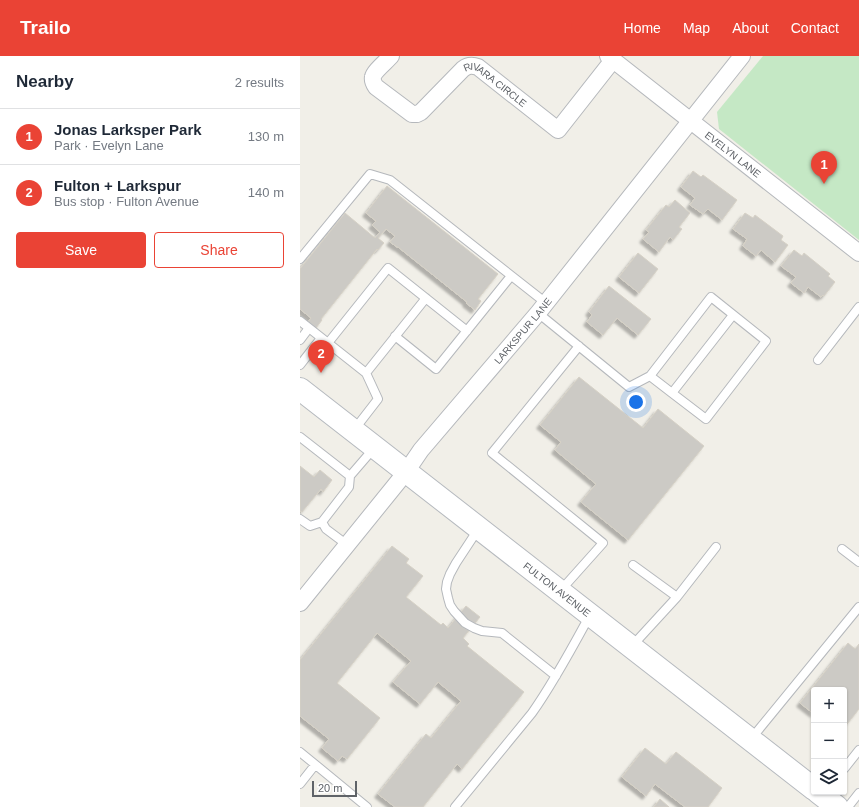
<!DOCTYPE html>
<html lang="en">
<head>
<meta charset="utf-8">
<style>
	:root { --surface:#fff; --page:#f2f2f3; --text:#1f2937; --muted:#747a83; --line:#e0e1e3; --accent:#ea4335 }
	body { margin:0; font-family:Arial,sans-serif; background:var(--page); color:var(--text) }
	.controls { position:absolute; right:12px; bottom:12px; display:grid; overflow:hidden; border-radius:4px; box-shadow:0 1px 3px #0004 }
	.controls button { width:36px; height:36px; display:grid; place-items:center; padding:0; border:0; border-bottom:1px solid var(--line); background:var(--surface); color:var(--text); font:20px sans-serif }
	.scale { position:absolute; left:12px; bottom:10px; width:45px; box-sizing:border-box; padding-left:4px; border:2px solid #5f6368; border-top:0; font-size:11px; line-height:14px; white-space:nowrap; color:#5f6368; -webkit-text-stroke:3px #fff; paint-order:stroke }
	.you { position:absolute; left:336px; top:346px; width:14px; height:14px; margin:-10px; border:3px solid #fff; border-radius:50%; background:#1a73e8; box-shadow:0 0 0 6px #1a73e833 }
	.badge { display:grid; place-items:center; width:26px; height:26px; border-radius:50%; background:var(--accent); color:#fff; font-size:13px; font-weight:700 }
	.pin { position:absolute; translate:-50% -33px; filter:drop-shadow(0 1px 2px #0008) }
	.pin::after { content:''; position:absolute; top:21px; width:14px; height:12px; background:inherit; clip-path:polygon(0 0,100% 0,50% 100%) }
	.list { margin:0; padding:0; list-style:none }
	h2 { display:flex; justify-content:space-between; align-items:center; height:52px; margin:0; padding:0 16px; font-size:17px }
	h2 small { font-size:13px; font-weight:400; color:var(--muted) }
	.list li { display:grid; grid-template-columns:26px 1fr auto; gap:12px; align-items:center; box-sizing:border-box; height:56px; padding:0 16px; border-top:1px solid var(--line) }
	.list b { display:block; font-size:15px; white-space:nowrap }
	.list p { margin:0; font-size:13px; white-space:nowrap; color:var(--muted) }
	.list em { font-size:13px; font-style:normal; color:var(--muted) }
	.actions { display:flex; gap:8px; padding:12px 16px }
	.actions a { flex:1; padding:9px 0; border:1px solid var(--accent); border-radius:4px; text-align:center; font-size:14px; color:var(--accent) }
	.actions .main { background:var(--accent); color:#fff }
	.icon { flex:none; width:22px; height:22px; fill:none; stroke:currentColor; stroke-width:2; stroke-linecap:round; stroke-linejoin:round }
	.map { position:relative; flex:none; width:559px; height:751px; overflow:hidden }
	header { display:flex; align-items:center; gap:24px; box-sizing:border-box; height:56px; padding:0 20px; background:var(--accent); color:#fff }
	header strong { font-size:19px }
	nav { display:flex; gap:22px; margin-inline-start:auto; font-size:14px }
	main { display:flex }
	aside { flex:1; background:var(--surface) }
	.map>svg:first-child { display:block }
	.green { fill:#c5e8c5 }
	.building { fill:#cccac5; stroke:#d6d1c6; filter:url(#shadow) }
	.lines { fill:none; stroke-linecap:round; stroke-linejoin:round }
	.lane-casing { stroke:#b5b8bc; stroke-width:10 }
	.street-casing { stroke:#b5b8bc; stroke-width:18 }
	.secondary-casing { stroke:#b6babf; stroke-width:24 }
	.lane { stroke:#fff; stroke-width:8 }
	.street { stroke:#fff; stroke-width:16 }
	.secondary { stroke:#fff; stroke-width:22 }
	.labels { text-anchor:middle; stroke-width:3; stroke-linejoin:round; paint-order:stroke }
	.street-label { font-size:10px; fill:#5f6368; stroke:#fff }
</style>
</head>
<body>
<header>
<strong>Trailo</strong>
<nav><a>Home</a><a>Map</a><a>About</a><a>Contact</a></nav>
</header>
<main>
<aside>
<h2>Nearby<small>2 results</small></h2>
<ul class="list">
<li><span class="badge">1</span><div><b>Jonas Larksper Park</b><p>Park · Evelyn Lane</p></div><em>130 m</em></li>
<li><span class="badge">2</span><div><b>Fulton + Larkspur</b><p>Bus stop · Fulton Avenue</p></div><em>140 m</em></li>
</ul>
<div class="actions"><a class="main">Save</a><a>Share</a></div>
</aside>
<div class="map">
<svg width="559" height="751" viewBox="0 0 559 751">
	<defs>
		<filter id="shadow"><feDropShadow dx="-3.5" dy="3.5" stdDeviation="1" flood-color="#0004"/></filter>
	</defs>
	<rect width="100%" height="100%" fill="#f1efe8"/>
	<path class="green" d="M463,0H559V184L419,73L417,56Z"/>
	<path class="building" d="M393,115L401,121L403,119L437,144L422,164L408,153L403,158L390,149L395,142L381,131Z
		M87,130L198,218L178,243L181,245L175,254L166,247L167,246L98,191H97L90,186L95,180L86,173L78,182L84,187L78,194L77,193L21,263L22,264L16,272L8,266L11,262L0,253V213L45,157L75,182L80,176L72,169L76,165L66,157Z
		M375,144L390,157L379,171L382,173L373,184L370,181L359,196L343,183L349,176L346,174L366,149L369,151Z
		M445,157L453,162L455,159L483,180L481,184L488,189L475,206L461,194L456,200L443,190L447,183L433,173Z
		M494,194L502,200L504,197L530,218L528,220L535,226L524,240L523,239L521,241L508,231L504,237L491,227L496,221L481,210Z
		M338,197L358,213L339,237L319,221Z
		M309,230L351,263L338,279L317,262L303,279L287,266L292,259L289,256Z
		M279,321L343,372L358,353L404,390L328,484L281,446L296,428L255,394L261,386L240,369Z
		M0,410L14,421L20,414L32,424L23,436L21,433L2,456L0,455Z
		M92,490L109,503L106,507L123,520L106,541L141,569L143,567L148,572L166,550L180,561L163,582L169,588L167,590L224,636L162,713L157,708L123,751H95L78,738L126,678L131,682L161,645L138,626L120,648L93,626L111,605L77,577L37,627L80,662L47,703L42,700L38,705L22,692L29,683L0,660V604Z
		M548,587L555,593L559,588V653L544,672V634H514V658L500,647Z
		M345,692L366,708L376,696L422,732L408,751H385L355,728L346,740L322,721Z
		M360,743L369,751H354Z"/>
	<g class="lines">
		<defs>
			<path id="lane" d="M0,203L70,118L90,124L246,247
				M238,257L329,331L350,320L411,241L466,285L406,363L372,337
				M0,265L66,317L78,343L54,374
				M95,280L136,313L211,220
				M0,284L9,272
				M28,287L88,212L167,275
				M518,304L559,251
				M0,309L21,282
				M66,317L126,242
				M350,320L372,337L433,259
				M0,381L50,420
				M0,463L10,470L22,466
				M179,472L156,507L150,518L147,526L146,533L148,542L150,549L154,555L165,567L174,572L182,575L202,577L256,620
				M46,488L26,473L22,466L49,431L50,420L75,391
				M542,493L559,506
				M261,534L303,487L192,397L279,290
				M377,541L416,491
				M332,590L377,541L333,509
				M451,683L559,551
				M0,696L67,751
				M544,713L559,694
				M0,728L15,709
				M155,751L232,657C254,626 272,592 290,559
				M548,751L559,737"/>
			<g id="street">
				<path id="s1" d="M91,0C87,5 74,15 73,21C72,25 74,28 76,31L112,58H117L121,56L163,13C168,9 172,9 178,11L258,74L313,4"/>
				<path id="s2" d="M308,0L559,197"/>
				<path id="s3" d="M0,547L106,416L121,394L238,257L442,0"/>
			</g>
			<g id="secondary">
				<path id="s4" d="M0,333L514,733"/>
				<path d="M518,736L537,751"/>
			</g>
		</defs>
		<use href="#lane" class="lane-casing"/>
		<use href="#street" class="street-casing"/>
		<use href="#secondary" class="secondary-casing"/>
		<use href="#lane" class="lane"/>
		<use href="#street" class="street"/>
		<use href="#secondary" class="secondary"/>
	</g>
	<g class="labels">
		<g class="street-label">
			<text dy="4" stroke="none"><textPath href="#s1" startOffset="192">RIVARA CIRCLE</textPath></text>
			<text dy="4" stroke="none"><textPath href="#s2" startOffset="159">EVELYN LANE</textPath></text>
			<text dy="4" stroke="none"><textPath href="#s3" startOffset="352">LARKSPUR LANE</textPath></text>
			<text dy="4" stroke="none"><textPath href="#s4" startOffset="326">FULTON AVENUE</textPath></text>
		</g>
	</g>
</svg>
<div class="controls">
<button>+</button>
<button>−</button>
<button><svg class="icon" aria-label="layers" viewBox="0 0 24 24"><path d="M12 4l9 5-9 5-9-5zM3 14l9 5 9-5"/></svg></button>
</div>
<div class="scale">20 m</div>
<div class="you"></div>
<div class="pin badge" style="left:524px;top:128px">1</div>
<div class="pin badge" style="left:21px;top:317px">2</div>
</div>
</main>
</body>
</html>
